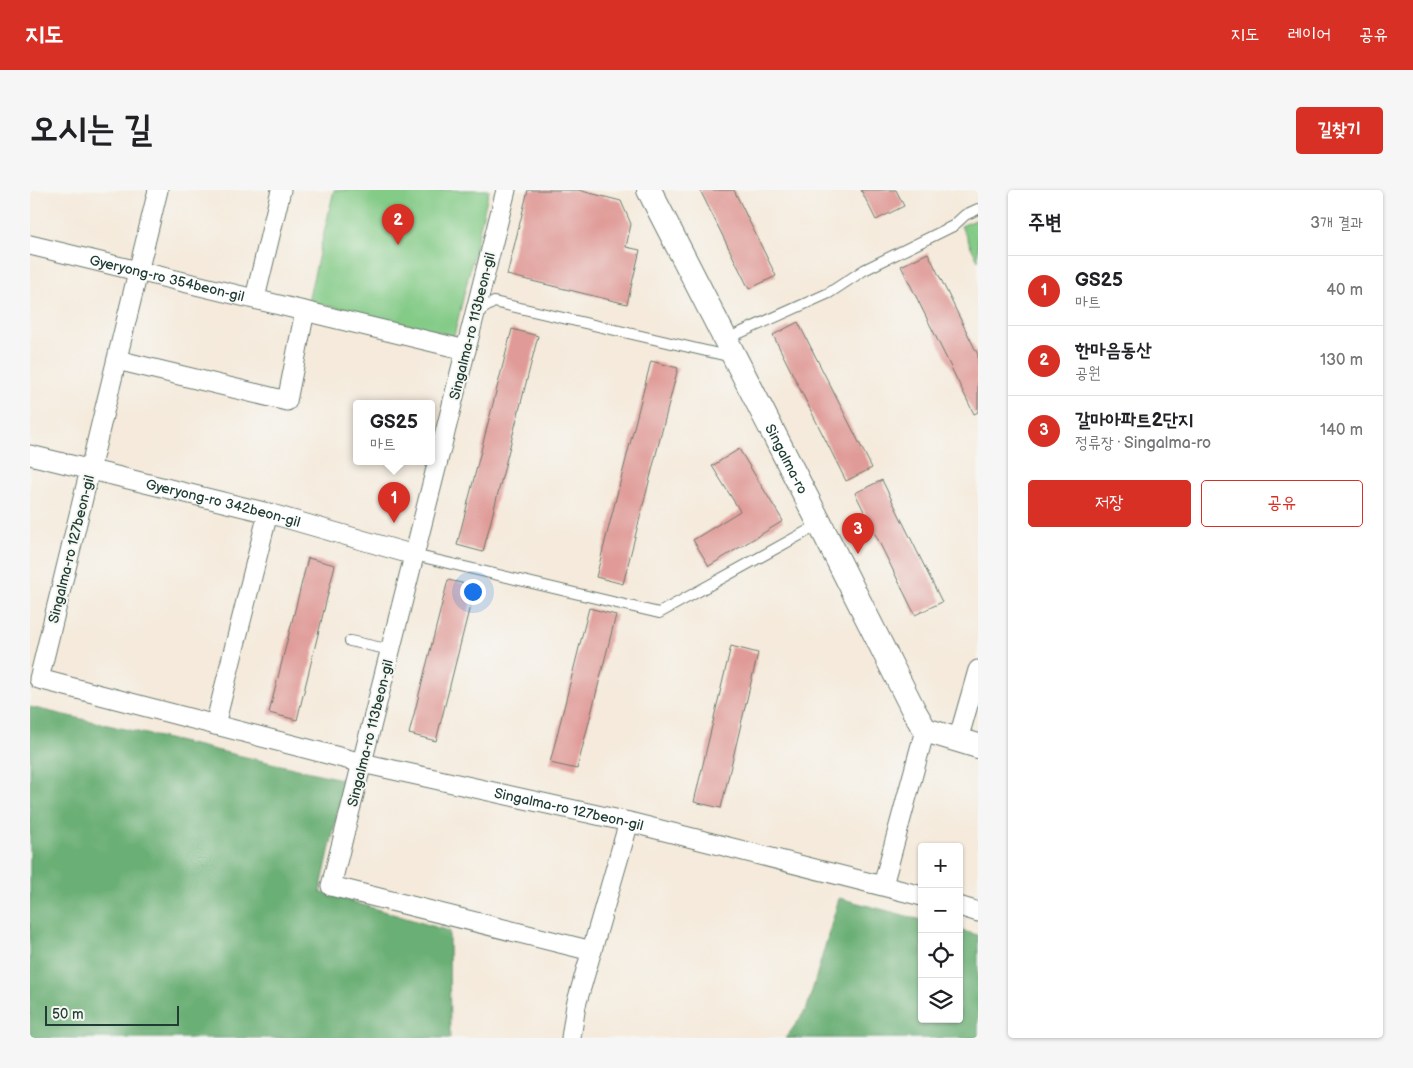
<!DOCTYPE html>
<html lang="ko">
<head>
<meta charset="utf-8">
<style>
	:root { --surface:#fff; --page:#f6f6f6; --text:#202124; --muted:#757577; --line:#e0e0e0; --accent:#d93025 }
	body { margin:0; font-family:"Balsamiq Sans","Poor Story",sans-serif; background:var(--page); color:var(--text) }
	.controls { position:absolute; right:15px; bottom:15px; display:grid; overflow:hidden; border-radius:5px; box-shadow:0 1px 4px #0004 }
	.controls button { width:45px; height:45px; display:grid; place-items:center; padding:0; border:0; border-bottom:1px solid var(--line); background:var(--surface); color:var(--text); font:25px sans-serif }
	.scale { position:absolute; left:15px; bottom:12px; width:134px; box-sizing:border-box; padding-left:5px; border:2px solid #1f3d34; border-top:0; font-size:14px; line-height:18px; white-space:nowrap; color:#1f3d34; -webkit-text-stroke:4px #f6f6f2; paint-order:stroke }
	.you { position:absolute; left:442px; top:401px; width:18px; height:18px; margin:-12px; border:4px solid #fff; border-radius:50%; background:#1a73e8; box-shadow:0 0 0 8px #1a73e833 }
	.badge { display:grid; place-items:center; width:32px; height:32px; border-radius:50%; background:var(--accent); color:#fff; font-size:16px; font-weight:700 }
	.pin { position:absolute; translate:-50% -41px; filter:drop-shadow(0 1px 2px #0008) }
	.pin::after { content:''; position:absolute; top:26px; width:18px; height:15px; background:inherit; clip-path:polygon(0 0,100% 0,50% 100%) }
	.popup { position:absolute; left:323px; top:210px; width:82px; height:65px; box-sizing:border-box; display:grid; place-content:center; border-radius:5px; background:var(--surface); filter:drop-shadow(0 1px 4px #0005); font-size:16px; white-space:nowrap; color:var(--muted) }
	.popup b { font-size:19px; color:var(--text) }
	.popup::after { content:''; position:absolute; left:50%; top:100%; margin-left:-10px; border:10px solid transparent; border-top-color:var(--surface) }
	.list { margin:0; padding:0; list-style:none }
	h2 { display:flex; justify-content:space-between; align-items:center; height:65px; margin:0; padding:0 20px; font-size:21px }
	h2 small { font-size:16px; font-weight:400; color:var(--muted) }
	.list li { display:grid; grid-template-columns:32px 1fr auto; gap:15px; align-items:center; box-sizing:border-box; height:70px; padding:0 20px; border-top:1px solid var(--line) }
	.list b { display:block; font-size:19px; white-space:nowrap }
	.list p { margin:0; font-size:16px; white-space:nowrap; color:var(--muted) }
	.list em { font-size:16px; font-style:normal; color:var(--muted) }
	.actions { display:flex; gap:10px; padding:15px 20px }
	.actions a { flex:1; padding:11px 0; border:1px solid var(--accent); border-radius:5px; text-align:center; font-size:18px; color:var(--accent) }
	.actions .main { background:var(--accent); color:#fff }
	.icon { flex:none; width:28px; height:28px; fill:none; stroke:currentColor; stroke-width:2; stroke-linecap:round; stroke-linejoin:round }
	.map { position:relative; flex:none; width:948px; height:848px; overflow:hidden; border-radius:5px }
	header { display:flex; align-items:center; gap:30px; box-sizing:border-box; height:70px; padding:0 25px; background:var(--accent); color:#fff }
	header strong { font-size:24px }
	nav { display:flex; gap:28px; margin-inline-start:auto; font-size:18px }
	.intro { display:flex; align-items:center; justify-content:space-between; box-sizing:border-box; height:120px; padding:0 30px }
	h1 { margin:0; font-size:35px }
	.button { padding:12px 22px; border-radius:5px; background:var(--accent); color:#fff; font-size:18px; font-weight:700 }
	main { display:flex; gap:30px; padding:0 30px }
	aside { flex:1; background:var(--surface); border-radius:5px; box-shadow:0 1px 4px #0004 }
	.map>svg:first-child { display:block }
	.green { fill:#84cb87; stroke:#52845e }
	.forest { fill:#6baf74; stroke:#457654 }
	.building { fill:#e09b98 }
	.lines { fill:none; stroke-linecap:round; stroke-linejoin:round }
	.service-casing { stroke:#6a7a6e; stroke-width:12 }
	.minor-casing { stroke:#6a7a6e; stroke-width:21 }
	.tertiary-casing { stroke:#6a7a6e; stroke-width:26 }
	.service { stroke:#fff; stroke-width:10 }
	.minor { stroke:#fff; stroke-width:19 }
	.tertiary { stroke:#fff; stroke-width:24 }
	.labels { text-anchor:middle; stroke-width:4; stroke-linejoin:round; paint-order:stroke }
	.street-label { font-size:14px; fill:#1f3d34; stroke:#f6f6f2 }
</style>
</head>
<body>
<header>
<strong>지도</strong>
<nav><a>지도</a><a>레이어</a><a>공유</a></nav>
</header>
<div class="intro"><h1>오시는 길</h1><a class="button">길찾기</a></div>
<main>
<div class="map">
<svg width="948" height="848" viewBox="0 0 948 848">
	<rect width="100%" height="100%" fill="#f6f6f2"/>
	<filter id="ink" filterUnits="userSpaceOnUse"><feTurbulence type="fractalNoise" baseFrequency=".02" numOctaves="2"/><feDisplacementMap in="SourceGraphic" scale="10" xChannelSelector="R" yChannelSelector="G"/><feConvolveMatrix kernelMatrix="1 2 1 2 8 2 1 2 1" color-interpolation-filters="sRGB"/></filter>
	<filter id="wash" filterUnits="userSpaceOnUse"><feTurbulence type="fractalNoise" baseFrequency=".0096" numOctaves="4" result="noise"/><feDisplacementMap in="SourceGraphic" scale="20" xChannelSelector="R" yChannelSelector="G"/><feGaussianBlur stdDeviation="1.12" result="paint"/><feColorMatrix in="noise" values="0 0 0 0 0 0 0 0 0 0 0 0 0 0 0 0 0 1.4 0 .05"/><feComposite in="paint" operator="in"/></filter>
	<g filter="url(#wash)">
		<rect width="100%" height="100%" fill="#f5eadb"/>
		<path class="green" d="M304,0H459L424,146L278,111Z
			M948,29V71L931,36Z"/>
		<path class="forest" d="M0,517L315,590L290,702L419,741L420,848H0Z
			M809,708L892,730V829H929V740L948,745V848H756L777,818Z"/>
		<g id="blocks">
			<path class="building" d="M498,0H548L591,11L601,34L596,57L610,60L597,114L477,85Z
				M670,0H704L746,86L719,99Z
				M831,0H866L874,16L846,30Z
				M898,63L948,165V222L944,224L871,76Z
				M768,132L842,278L816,291L743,145Z
				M482,139L508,146L453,362L427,355Z
				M621,171L648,178L593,394L566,387Z
				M709,259L753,331L679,376L663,350L710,321L682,276Z
				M852,290L912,412L885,425L825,303Z
				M278,368L305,375L267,530L239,523Z
				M418,390L445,396L406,551L379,544Z
				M559,418L586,425L547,579L520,573Z
				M701,456L728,463L691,618L664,612Z"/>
		</g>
	</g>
	<g filter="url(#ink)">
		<use href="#blocks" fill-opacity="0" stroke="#6a7a6e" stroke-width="1"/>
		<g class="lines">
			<defs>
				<path id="service" d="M446,123L464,112L702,167
					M694,150L799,103L834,80L923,36L935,25L948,19
					M384,365L629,423L790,334
					M320,451L361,460"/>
				<g id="minor">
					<path id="s1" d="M128,0L9,489L332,573L599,632L892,706"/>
					<path d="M476,0L301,696L562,761"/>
					<path id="s2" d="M0,55L436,160"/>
					<path d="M225,108L251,0"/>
					<path d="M87,170L257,211L275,121"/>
					<path id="s3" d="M0,265L238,323L384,365"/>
					<path d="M185,535L238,323"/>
					<path d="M928,550L948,480"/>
					<path d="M853,695L895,540"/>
					<path d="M929,716L948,722"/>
					<path d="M541,848L546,815L599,632"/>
				</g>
				<g id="tertiary">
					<path id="s4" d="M619,0L790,334L884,521L895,540L948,556"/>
				</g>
			</defs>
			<use href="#service" class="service-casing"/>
			<use href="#minor" class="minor-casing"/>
			<use href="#tertiary" class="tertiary-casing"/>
			<use href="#service" class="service"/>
			<use href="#minor" class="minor"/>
			<use href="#tertiary" class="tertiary"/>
		</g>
	</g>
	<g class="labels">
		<g class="street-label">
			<text dy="5" stroke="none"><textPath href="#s2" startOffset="141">Gyeryong-ro 354beon-gil</textPath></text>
			<text transform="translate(442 136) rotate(-76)" y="5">Singalma-ro 113beon-gil</text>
			<text dy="5" stroke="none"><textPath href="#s4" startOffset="302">Singalma-ro</textPath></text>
			<text dy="5" stroke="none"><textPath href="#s3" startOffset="199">Gyeryong-ro 342beon-gil</textPath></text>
			<text transform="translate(41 359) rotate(-76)" y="5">Singalma-ro 127beon-gil</text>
			<text transform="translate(340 543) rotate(-76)" y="5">Singalma-ro 113beon-gil</text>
			<text dy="5" stroke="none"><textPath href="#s1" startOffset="1049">Singalma-ro 127beon-gil</textPath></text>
		</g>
	</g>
</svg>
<div class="controls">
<button>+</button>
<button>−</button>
<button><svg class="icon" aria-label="locate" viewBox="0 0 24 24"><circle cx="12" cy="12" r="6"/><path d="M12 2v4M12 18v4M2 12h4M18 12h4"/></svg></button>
<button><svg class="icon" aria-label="layers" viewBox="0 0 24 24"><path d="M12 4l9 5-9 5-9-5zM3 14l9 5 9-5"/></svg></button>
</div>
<div class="scale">50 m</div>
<div class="you"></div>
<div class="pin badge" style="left:364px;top:333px">1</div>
<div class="popup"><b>GS25</b>마트</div>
<div class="pin badge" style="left:368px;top:55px">2</div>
<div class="pin badge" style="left:828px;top:364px">3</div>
</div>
<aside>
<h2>주변<small>3개 결과</small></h2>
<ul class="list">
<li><span class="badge">1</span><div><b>GS25</b><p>마트</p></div><em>40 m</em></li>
<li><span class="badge">2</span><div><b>한마음동산</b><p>공원</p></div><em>130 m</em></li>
<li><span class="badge">3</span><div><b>갈마아파트2단지</b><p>정류장 · Singalma-ro</p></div><em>140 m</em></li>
</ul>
<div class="actions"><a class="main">저장</a><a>공유</a></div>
</aside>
</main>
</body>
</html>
